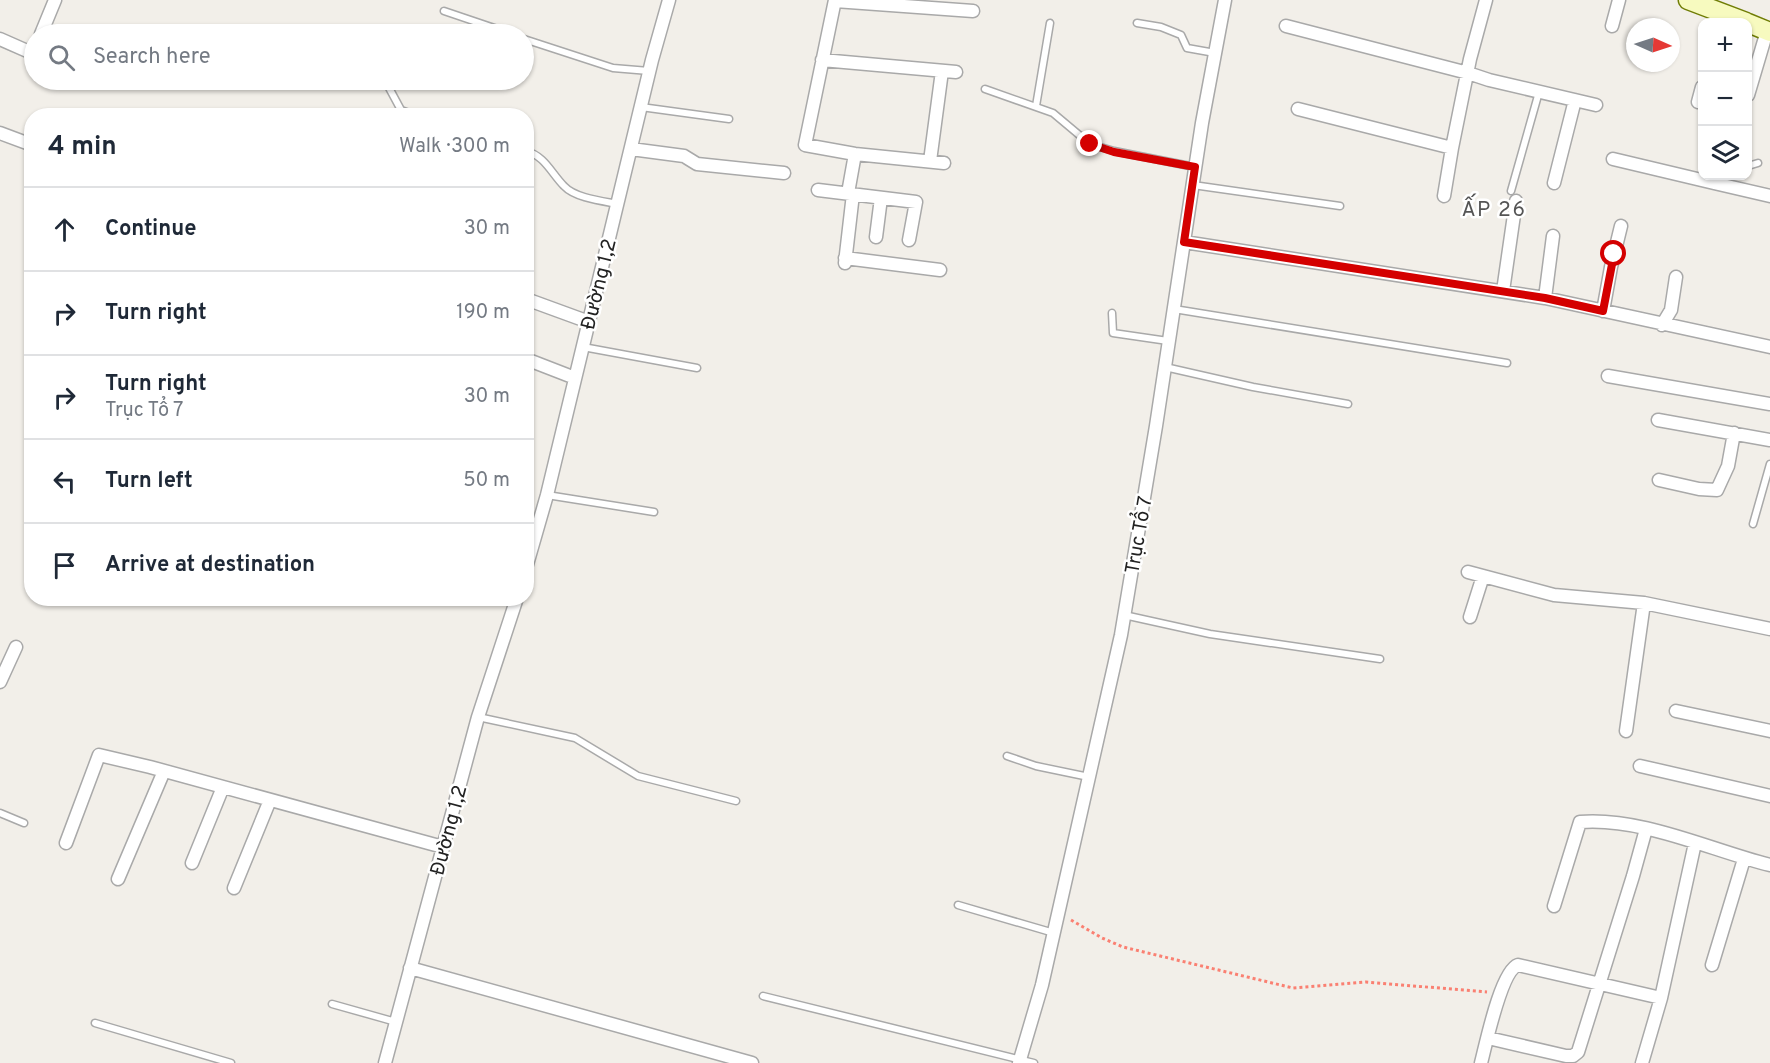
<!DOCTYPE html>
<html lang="en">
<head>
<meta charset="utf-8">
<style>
	:root { --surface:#fff; --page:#f2f2f3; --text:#1f2937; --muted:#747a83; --line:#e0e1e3 }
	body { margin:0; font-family:Overpass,sans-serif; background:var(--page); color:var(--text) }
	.controls { position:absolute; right:18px; top:18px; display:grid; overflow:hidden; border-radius:12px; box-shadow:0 2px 4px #0004 }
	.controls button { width:54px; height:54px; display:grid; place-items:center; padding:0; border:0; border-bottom:2px solid var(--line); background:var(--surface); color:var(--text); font:30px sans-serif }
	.compass { position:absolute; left:1626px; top:18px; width:54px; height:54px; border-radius:50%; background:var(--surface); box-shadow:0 2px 4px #0004; rotate:93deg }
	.stop { position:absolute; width:18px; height:18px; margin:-14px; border:4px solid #d40000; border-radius:50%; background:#fff }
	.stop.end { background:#d40000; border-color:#fff; box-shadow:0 2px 6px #0008 }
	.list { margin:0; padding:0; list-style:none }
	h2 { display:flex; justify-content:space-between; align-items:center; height:78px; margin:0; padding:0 24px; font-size:26px }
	h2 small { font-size:20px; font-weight:400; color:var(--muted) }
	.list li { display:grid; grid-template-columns:39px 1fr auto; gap:18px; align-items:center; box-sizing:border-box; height:84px; padding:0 24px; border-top:2px solid var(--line) }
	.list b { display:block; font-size:22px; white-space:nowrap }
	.list p { margin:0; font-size:20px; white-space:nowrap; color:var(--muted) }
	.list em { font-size:20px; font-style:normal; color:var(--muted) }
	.icon { flex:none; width:33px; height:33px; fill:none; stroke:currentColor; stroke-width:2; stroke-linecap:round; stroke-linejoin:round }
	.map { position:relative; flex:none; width:1770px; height:1063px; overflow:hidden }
	.search { position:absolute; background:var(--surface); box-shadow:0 2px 4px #0004; left:24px; top:24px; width:510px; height:66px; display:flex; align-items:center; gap:15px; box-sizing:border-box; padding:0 21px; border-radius:33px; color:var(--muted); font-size:22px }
	.panel { position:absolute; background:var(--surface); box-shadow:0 2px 4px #0004; left:24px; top:108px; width:510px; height:498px; border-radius:24px }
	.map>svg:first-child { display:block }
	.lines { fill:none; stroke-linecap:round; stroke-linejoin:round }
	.lane-casing { stroke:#a9a9a9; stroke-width:9 }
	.street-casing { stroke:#a9a9a9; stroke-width:15 }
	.secondary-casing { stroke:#707d05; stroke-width:21 }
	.path { stroke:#fa8072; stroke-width:3; stroke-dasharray:3 3; stroke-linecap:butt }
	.lane { stroke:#fff; stroke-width:6 }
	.street { stroke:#fff; stroke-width:12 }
	.secondary { stroke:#f7fabf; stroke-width:18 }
	.route { stroke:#d40000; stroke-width:8 }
	.labels { text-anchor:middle; stroke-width:5; stroke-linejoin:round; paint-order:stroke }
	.street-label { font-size:20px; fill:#222; stroke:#fff }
	.neighbourhood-label { font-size:21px; letter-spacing:1.5px; fill:#555; stroke:#fff }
</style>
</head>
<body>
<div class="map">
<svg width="1770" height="1063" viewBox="0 0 1770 1063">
	<rect width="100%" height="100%" fill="#f2efe9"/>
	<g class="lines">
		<defs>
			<path id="lane" d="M444,11L512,34
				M1137,23L1161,27L1181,35L1187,48L1215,53
				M524,39L613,68L649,71
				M378,80L387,84L401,110L417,116
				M985,89L1053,113L1090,144L1114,151L1195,167
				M1036,106L1050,23
				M641,107L729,119
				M526,151C545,156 551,173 564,186C575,198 602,201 618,204
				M1748,166L1758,163
				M1193,185L1340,206
				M1511,191L1539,92
				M1174,309L1507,363
				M1112,313L1113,333L1168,341
				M583,347L697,368
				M1165,367L1253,387L1348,404
				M547,495L654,512
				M1753,524L1770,464
				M1124,615L1210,634L1380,659
				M478,717L575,738L638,776L736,801
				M1007,756L1036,766L1089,777
				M0,813L24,823
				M958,905L1054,933
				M763,996L1034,1063
				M332,1004L396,1022
				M95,1023L231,1063"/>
			<path id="street" d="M835,0L805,145L855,154L944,163
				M835,1L973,11
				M1286,26L1468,73L1489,80L1596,105
				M1612,26L1619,0
				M41,34L55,0
				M0,39L34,54
				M822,60L956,72
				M1748,95L1767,31
				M1698,102L1702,87
				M1298,109L1452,148L1470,59L1486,0
				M0,133L32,145
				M631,149L684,156L697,164L784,173
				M1613,159L1714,183L1720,176
				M930,161L942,71
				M1554,183L1575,100
				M1714,183L1770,196
				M818,190L916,202L909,240
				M848,193L855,154
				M1444,196L1452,148
				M876,237L881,198
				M1184,242L1545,298L1770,347
				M845,258L940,270
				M845,263L853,194
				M1503,291L1516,201
				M1545,298L1553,236
				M526,299L589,322
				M1603,311L1611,267L1621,226
				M1662,325L1671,310L1676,277
				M526,359L575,378
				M1608,376L1770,404
				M1658,420L1770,440
				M1659,480L1699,489L1717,490L1728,466L1734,433
				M526,568L547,495L652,60L669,0
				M1468,572L1554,595L1644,603L1770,629
				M1470,617L1483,576
				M0,682L16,647
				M1676,711L1770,731
				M1626,731L1644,603
				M1640,766L1770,796
				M66,843L99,755L150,767L443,847
				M192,863L223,787
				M118,879L164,771
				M234,888L270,800
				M1554,906L1580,822C1642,817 1710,850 1770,865
				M1712,965L1744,859
				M410,968L752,1063
				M1488,1038L1566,1056H1573L1578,1052L1633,876L1646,829
				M385,1063L478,717L517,598
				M1019,1063L1042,985L1121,635L1156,426L1202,123L1225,0
				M1481,1063C1486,1044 1501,971 1518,965L1661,998
				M1642,1063L1661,998L1695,843"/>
			<path id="secondary" d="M1688,0L1746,22
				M1748,23L1770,32"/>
		</defs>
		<use href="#lane" class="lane-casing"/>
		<use href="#street" class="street-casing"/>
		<use href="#secondary" class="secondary-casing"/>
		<path class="path" d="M1071,920L1102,938L1123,947L1293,988L1366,982L1487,992"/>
		<use href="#lane" class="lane"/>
		<use href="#street" class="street"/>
		<use href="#secondary" class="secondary"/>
	</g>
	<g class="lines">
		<path class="route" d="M1090,144L1114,152L1195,167L1184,242L1545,298L1603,311L1614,254"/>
	</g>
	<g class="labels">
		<g class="street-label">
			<text transform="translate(598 284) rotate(-76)" y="7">Đường 1,2</text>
			<text transform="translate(1138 535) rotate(-80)" y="7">Trục Tổ 7</text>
			<text transform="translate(448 830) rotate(-75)" y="7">Đường 1,2</text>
		</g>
		<g class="neighbourhood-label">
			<text x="1494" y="216">ẤP 26</text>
		</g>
	</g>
</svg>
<div class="controls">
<button>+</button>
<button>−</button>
<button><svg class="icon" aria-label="layers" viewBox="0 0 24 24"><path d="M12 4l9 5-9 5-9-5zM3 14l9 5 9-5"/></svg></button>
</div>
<svg class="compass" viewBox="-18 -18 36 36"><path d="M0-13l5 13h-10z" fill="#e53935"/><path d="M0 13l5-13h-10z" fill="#747a83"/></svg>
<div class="stop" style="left:1614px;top:254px"></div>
<div class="stop end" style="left:1090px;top:144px"></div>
<div class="search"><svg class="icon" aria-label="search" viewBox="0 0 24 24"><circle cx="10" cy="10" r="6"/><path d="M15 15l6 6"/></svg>Search here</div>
<section class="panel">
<h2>4 min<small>Walk · 300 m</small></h2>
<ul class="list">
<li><svg class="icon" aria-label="ahead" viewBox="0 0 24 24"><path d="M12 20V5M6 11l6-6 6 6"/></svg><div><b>Continue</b></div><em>30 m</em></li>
<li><svg class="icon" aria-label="right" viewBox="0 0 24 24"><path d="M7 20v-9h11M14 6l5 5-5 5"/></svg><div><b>Turn right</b></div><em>190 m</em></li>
<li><svg class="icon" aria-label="right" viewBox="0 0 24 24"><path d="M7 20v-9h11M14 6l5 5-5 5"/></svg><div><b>Turn right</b><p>Trục Tổ 7</p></div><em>30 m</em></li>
<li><svg class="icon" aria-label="left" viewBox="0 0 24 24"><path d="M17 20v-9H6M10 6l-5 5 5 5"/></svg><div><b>Turn left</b></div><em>50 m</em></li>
<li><svg class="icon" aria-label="arrive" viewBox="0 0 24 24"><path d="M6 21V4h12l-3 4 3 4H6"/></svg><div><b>Arrive at destination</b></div></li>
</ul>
</section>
</div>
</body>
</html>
